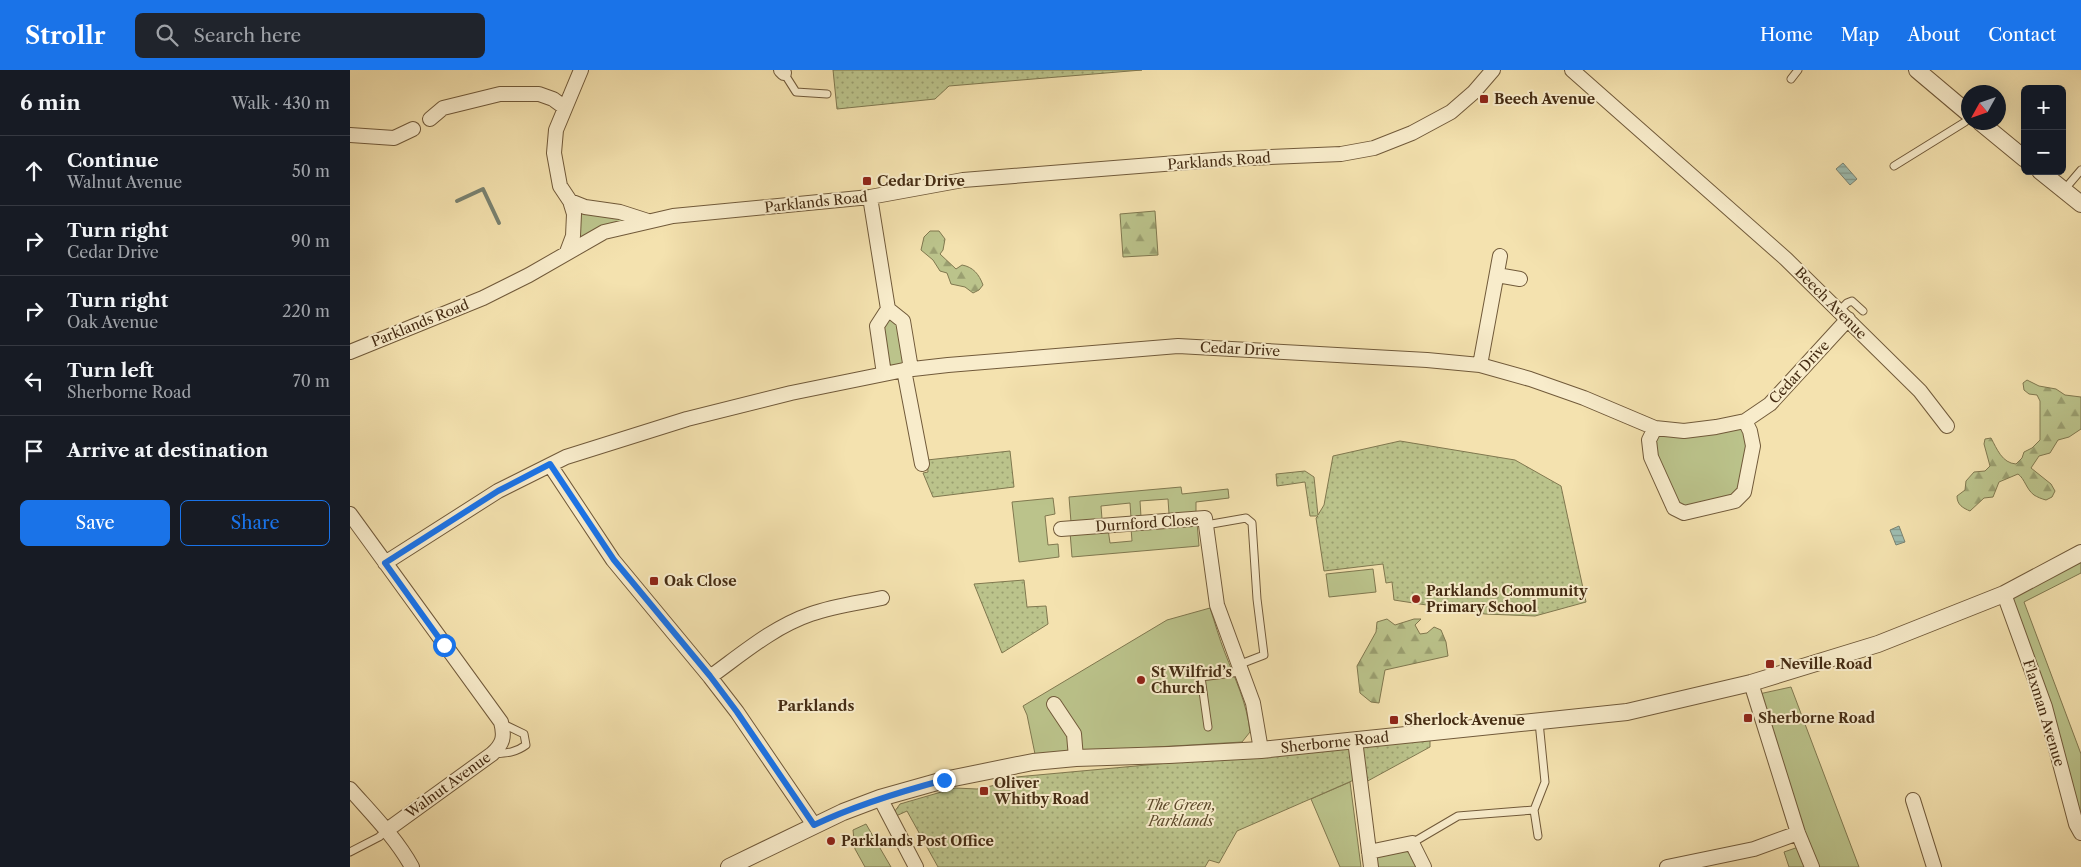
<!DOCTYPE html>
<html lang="en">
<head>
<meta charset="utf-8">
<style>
	:root { --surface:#171b24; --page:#20242c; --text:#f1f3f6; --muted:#9ea1a6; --line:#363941; --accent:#1a73e8 }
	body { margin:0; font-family:"Libre Caslon Text",serif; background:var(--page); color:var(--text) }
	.controls { position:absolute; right:15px; top:15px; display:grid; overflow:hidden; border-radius:8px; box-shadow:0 5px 20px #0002 }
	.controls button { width:45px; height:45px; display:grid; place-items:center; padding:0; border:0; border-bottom:1px solid var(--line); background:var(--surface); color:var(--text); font:25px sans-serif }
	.compass { position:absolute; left:1611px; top:15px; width:45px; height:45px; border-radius:50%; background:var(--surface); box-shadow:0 5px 20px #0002; rotate:230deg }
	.stop { position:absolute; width:15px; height:15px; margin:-11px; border:4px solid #1a73e8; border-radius:50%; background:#fff }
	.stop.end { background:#1a73e8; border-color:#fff; box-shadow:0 1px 5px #0008 }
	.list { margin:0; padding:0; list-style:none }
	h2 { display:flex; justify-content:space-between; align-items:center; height:65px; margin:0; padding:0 20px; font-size:21px }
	h2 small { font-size:16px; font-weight:400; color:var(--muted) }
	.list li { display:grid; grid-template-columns:32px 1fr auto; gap:15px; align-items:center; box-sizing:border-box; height:70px; padding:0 20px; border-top:1px solid var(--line) }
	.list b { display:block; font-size:19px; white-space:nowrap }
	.list p { margin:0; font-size:16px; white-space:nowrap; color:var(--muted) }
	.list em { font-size:16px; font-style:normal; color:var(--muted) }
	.actions { display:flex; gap:10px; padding:15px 20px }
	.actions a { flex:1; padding:11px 0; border:1px solid var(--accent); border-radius:8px; text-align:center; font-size:18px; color:var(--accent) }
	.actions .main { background:var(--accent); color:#fff }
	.icon { flex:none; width:28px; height:28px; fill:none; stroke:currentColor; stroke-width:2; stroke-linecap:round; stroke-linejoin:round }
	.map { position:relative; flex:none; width:1731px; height:797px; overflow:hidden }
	header { display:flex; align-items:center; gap:30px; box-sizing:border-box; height:70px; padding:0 25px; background:var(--accent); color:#fff }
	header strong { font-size:24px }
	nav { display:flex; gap:28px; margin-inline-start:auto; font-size:18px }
	.search { width:350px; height:45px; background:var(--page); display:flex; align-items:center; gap:12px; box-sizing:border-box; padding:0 18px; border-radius:8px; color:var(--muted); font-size:19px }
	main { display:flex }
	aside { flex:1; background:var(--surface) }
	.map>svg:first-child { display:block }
	.grass { fill:#bbc38b; stroke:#80784f }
	.forest { fill:url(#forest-firs); stroke:#80784f }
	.park { fill:url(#park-dots); stroke:#80784f }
	.water { fill:url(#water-rules); stroke:#7a8372 }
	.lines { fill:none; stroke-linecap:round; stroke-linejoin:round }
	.stream { stroke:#7a8372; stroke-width:4 }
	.service-casing { stroke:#715a3a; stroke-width:9 }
	.minor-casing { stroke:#715a3a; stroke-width:16 }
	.tertiary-casing { stroke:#715a3a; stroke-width:18 }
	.service { stroke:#f8eccb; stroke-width:7 }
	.minor { stroke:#f8eccb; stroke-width:14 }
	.tertiary { stroke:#f8eccb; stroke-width:16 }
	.route { stroke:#1a73e8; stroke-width:6 }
	.poi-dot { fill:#8f2418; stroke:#f8eccb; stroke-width:2 }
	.labels { text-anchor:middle; stroke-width:4; stroke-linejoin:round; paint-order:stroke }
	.poi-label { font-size:14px; font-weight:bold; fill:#452c13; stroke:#f8eccb; text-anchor:start }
	.street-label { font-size:14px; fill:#452c13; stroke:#f8eccb }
	.park-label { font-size:14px; font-style:italic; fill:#5d4a2b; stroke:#f8eccb }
	.neighbourhood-label { font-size:15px; font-weight:bold; fill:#452c13; stroke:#f8eccb }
</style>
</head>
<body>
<header>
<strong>Strollr</strong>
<div class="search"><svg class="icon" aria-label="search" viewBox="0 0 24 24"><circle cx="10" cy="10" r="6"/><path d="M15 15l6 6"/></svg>Search here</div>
<nav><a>Home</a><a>Map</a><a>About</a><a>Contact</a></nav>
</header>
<main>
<aside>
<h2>6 min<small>Walk · 430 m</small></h2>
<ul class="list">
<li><svg class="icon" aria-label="ahead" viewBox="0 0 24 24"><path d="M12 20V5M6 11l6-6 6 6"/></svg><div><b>Continue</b><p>Walnut Avenue</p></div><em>50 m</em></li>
<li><svg class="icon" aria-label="right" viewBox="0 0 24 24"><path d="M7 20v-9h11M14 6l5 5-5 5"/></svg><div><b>Turn right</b><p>Cedar Drive</p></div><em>90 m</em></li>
<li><svg class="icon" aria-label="right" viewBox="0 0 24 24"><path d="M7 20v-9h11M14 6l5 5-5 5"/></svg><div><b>Turn right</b><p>Oak Avenue</p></div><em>220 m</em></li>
<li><svg class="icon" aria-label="left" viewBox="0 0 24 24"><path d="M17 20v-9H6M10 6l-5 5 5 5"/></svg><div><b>Turn left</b><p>Sherborne Road</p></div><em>70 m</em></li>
<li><svg class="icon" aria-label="arrive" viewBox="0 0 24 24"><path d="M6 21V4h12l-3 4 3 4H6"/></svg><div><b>Arrive at destination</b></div></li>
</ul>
<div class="actions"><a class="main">Save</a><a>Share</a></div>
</aside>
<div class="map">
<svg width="1731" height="797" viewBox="0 0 1731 797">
	<defs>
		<pattern id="forest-firs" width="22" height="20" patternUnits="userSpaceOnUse" patternTransform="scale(1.25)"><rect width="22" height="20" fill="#bbc38b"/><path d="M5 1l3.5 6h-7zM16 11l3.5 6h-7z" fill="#9a9f70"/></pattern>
		<pattern id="park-dots" width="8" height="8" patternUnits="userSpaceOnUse" patternTransform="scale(1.25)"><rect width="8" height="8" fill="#bbc38b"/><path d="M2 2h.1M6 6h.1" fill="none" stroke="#9a9f70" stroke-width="1.8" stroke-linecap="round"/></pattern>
		<pattern id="water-rules" width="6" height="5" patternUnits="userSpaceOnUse" patternTransform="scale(1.25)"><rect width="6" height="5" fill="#9dbdb1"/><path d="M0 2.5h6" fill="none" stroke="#829a8f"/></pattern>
	</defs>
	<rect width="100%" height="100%" fill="#f4e2af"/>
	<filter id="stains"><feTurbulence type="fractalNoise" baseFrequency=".004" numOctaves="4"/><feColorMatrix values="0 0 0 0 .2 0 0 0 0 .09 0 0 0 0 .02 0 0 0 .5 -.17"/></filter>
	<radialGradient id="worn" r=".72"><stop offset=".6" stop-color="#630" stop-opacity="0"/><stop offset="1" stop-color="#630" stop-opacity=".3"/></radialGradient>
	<path class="grass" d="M228,138L277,151L228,169Z
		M538,245L550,253L556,293L538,297L531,257Z
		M1393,356L1400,376L1392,421L1383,428L1334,441L1326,436L1304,387L1303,371L1309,362Z
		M831,417L832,424L878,419L879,428L846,432V442L819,444L818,429L790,431L791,447L781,448L780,433L751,436L752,449L721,452L719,427Z
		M703,428L705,444L695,446L698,475L708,474L709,487L669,492L662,432Z
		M847,452L849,476L722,487L720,462L758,459L760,473L782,471L781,458Z
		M1731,488V503L1674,532L1731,684V755L1658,527Z
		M1023,499L1026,522L979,527L976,504Z
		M860,538C865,553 869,568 875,583C885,609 897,633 900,662L892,672L685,684L677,645L673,636L817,550Z
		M1441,617L1509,797H1439L1434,782L1457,774L1409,624Z
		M1000,712L1011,797H990L961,729Z
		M516,754L541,797H515L505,779L503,760Z
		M1054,781L1059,782L1069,797H1028L1027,788L1034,782Z"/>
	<path class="forest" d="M805,141L808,185L773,187L770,144Z
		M580,161H589L595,169L593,180L590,184L606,199L612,195C623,197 629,204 633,215L629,220L623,223L615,217L601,214L597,203L590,201L583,190L571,180L574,167Z
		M1677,310L1689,316L1706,319L1715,325L1731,327V359L1719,367L1708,370L1700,383L1689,386L1681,398L1701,414L1705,421L1702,427L1696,430C1692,429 1687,427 1684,425C1676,419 1675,409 1668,404L1649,412L1643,427L1634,428L1620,441C1613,438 1607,435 1607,426L1615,420L1616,411L1624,402L1635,401L1640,396L1634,374L1635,369L1641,368C1647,379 1652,393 1666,394L1672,388L1674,382L1682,378L1690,370V331L1687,325L1679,324L1674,320L1673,313Z
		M1037,549L1045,555L1064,549H1071L1065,555L1070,564L1077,563L1084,557L1091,560L1096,572L1098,586L1035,600L1029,633L1021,632L1010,623L1007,596L1026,562L1027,552Z"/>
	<path class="park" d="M483,0H792L599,16L585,29L487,39Z
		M1050,371L1165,390L1211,416L1236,532L1185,546L1135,544L1044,530L1042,512L1036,513L1033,494L974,501L966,448L968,446H960L955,412L927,416L926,404L955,401L964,407L968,445L974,435L983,386Z
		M660,381L664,417L583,427L573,403L578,402L577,390Z
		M674,510L677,537L696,536L698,554L652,583L624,514Z
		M1080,669V677L1014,713L1013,706L887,761L869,793L859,790L855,797H588L557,741L546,746L545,741L550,734L605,718L627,719L646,715L666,707Z"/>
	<path class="water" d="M1493,93L1507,109L1500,115L1486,99Z
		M1549,456L1555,472L1546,475L1540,460Z"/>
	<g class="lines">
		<path class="stream" d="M107,131L133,119L149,153"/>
		<defs>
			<path id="service" d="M434,3L446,22L477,24
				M1441,9L1448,0
				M1544,96L1615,52L1618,48
				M1714,120L1731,100
				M1489,241L1497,233L1502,231L1513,241
				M856,455L896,448L902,453L907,529L914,585L888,595
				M858,657L851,607L890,602
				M143,684C156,683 165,683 176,675L174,664L151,653
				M1188,766L1184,740L1195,712L1189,652
				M1062,773L1108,746L1184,740
				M0,782L29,767L37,760"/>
			<path id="minor" d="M431,0L434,3
				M1222,0L1436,189L1570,321L1597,356
				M80,49L93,38L150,24H189L203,29L214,37
				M0,65L44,68L63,59
				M520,127L538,239L527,256L534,304
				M220,131L235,137L270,142L298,151
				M217,182L223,166L224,144L220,131L210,116L204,83L206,60L231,0
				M1147,205L1170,209
				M538,239L553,251L561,299
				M0,282L133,228L179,205L254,162L323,146L520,127L613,110L877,89L991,84L1024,78L1062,63L1101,42L1124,22L1143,0
				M1130,295L1150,186
				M554,300L572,394
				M1305,358L1299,370L1301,387L1324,438L1334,443L1385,431L1394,422L1403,376L1400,361L1395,351
				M200,395L263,490L360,607L387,642L464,755
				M0,444L151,652C155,667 153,674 142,684L37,760
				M711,459L855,448L867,535L903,633L911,680
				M35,493L148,421L216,387L337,349L441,323L554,300L598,295L828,276L1077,290L1130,295L1180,309L1234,328L1305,358L1334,361L1366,357L1395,351L1420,334L1498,249
				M1654,524L1695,637L1726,754L1731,763
				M360,607C392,584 423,557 461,544C484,536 508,533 532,528
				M1401,613L1448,763L1462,797
				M704,634L724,664L726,688
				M1005,670L1021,797
				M0,719C22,744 46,768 62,797
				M530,728L566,797
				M1563,730L1584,797
				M1019,782L1062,773L1074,797
				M1317,797L1404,779L1448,763"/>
			<g id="tertiary">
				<path d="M1567,0L1618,43"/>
				<path d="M1630,52L1675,89"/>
				<path d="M1690,101L1731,134"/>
				<path id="s1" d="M379,797L493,742L530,728L594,710L683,692L726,688L819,685L911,680L1277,642L1401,613L1528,574L1654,524L1731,483"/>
			</g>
		</defs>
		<use href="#service" class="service-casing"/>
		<use href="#minor" class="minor-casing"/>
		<use href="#tertiary" class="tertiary-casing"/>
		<use href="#service" class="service"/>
		<use href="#minor" class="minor"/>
		<use href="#tertiary" class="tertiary"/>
	</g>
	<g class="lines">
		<path class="route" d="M94,575L35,493L148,421L200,394L264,490L360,606L387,642L464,755C506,735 549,722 594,710"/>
	</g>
	<g class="poi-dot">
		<rect x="1129" y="24" width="10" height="10" rx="2.5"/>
		<rect x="512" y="106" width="10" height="10" rx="2.5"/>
		<rect x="299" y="506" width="10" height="10" rx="2.5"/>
		<circle cx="1066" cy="529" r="5"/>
		<rect x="1415" y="589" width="10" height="10" rx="2.5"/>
		<circle cx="791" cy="610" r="5"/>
		<rect x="1393" y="643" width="10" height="10" rx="2.5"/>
		<rect x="1039" y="645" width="10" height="10" rx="2.5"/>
		<rect x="629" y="716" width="10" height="10" rx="2.5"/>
		<circle cx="481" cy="771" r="5"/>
	</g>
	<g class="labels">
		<g class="poi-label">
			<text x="1144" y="34">Beech Avenue</text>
			<text x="527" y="116">Cedar Drive</text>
			<text x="314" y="516">Oak Close</text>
			<text x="1076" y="526">Parklands Community<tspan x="1076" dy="16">Primary School</tspan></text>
			<text x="1430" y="599">Neville Road</text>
			<text x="801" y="607">St Wilfrid’s<tspan x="801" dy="16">Church</tspan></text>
			<text x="1408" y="653">Sherborne Road</text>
			<text x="1054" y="655">Sherlock Avenue</text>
			<text x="644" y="718">Oliver<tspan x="644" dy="16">Whitby Road</tspan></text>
			<text x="491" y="776">Parklands Post Office</text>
		</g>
		<g class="street-label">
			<text transform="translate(869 91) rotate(-4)" y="5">Parklands Road</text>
			<text transform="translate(466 132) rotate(-6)" y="5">Parklands Road</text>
			<text transform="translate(1481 233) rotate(45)" y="5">Beech Avenue</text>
			<text transform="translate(70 253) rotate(-22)" y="5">Parklands Road</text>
			<text transform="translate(890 279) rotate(3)" y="5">Cedar Drive</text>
			<text transform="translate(1449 302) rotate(-47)" y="5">Cedar Drive</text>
			<text transform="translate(797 453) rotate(-4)" y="5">Durnford Close</text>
			<text transform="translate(1694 643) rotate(73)" y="5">Flaxman Avenue</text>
			<text dy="5" stroke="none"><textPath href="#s1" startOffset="626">Sherborne Road</textPath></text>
			<text transform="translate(98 715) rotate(-36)" y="5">Walnut Avenue</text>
		</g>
		<g class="park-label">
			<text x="831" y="740">The Green,<tspan x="831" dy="16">Parklands</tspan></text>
		</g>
		<g class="neighbourhood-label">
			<text x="466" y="641">Parklands</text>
		</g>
	</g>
	<rect width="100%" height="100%" filter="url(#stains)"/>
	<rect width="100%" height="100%" fill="url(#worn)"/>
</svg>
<div class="controls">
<button>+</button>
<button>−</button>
</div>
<svg class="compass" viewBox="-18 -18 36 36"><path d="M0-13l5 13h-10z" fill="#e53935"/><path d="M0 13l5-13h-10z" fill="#9ea1a6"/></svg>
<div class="stop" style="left:94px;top:575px"></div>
<div class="stop end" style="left:594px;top:710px"></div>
</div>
</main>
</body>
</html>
